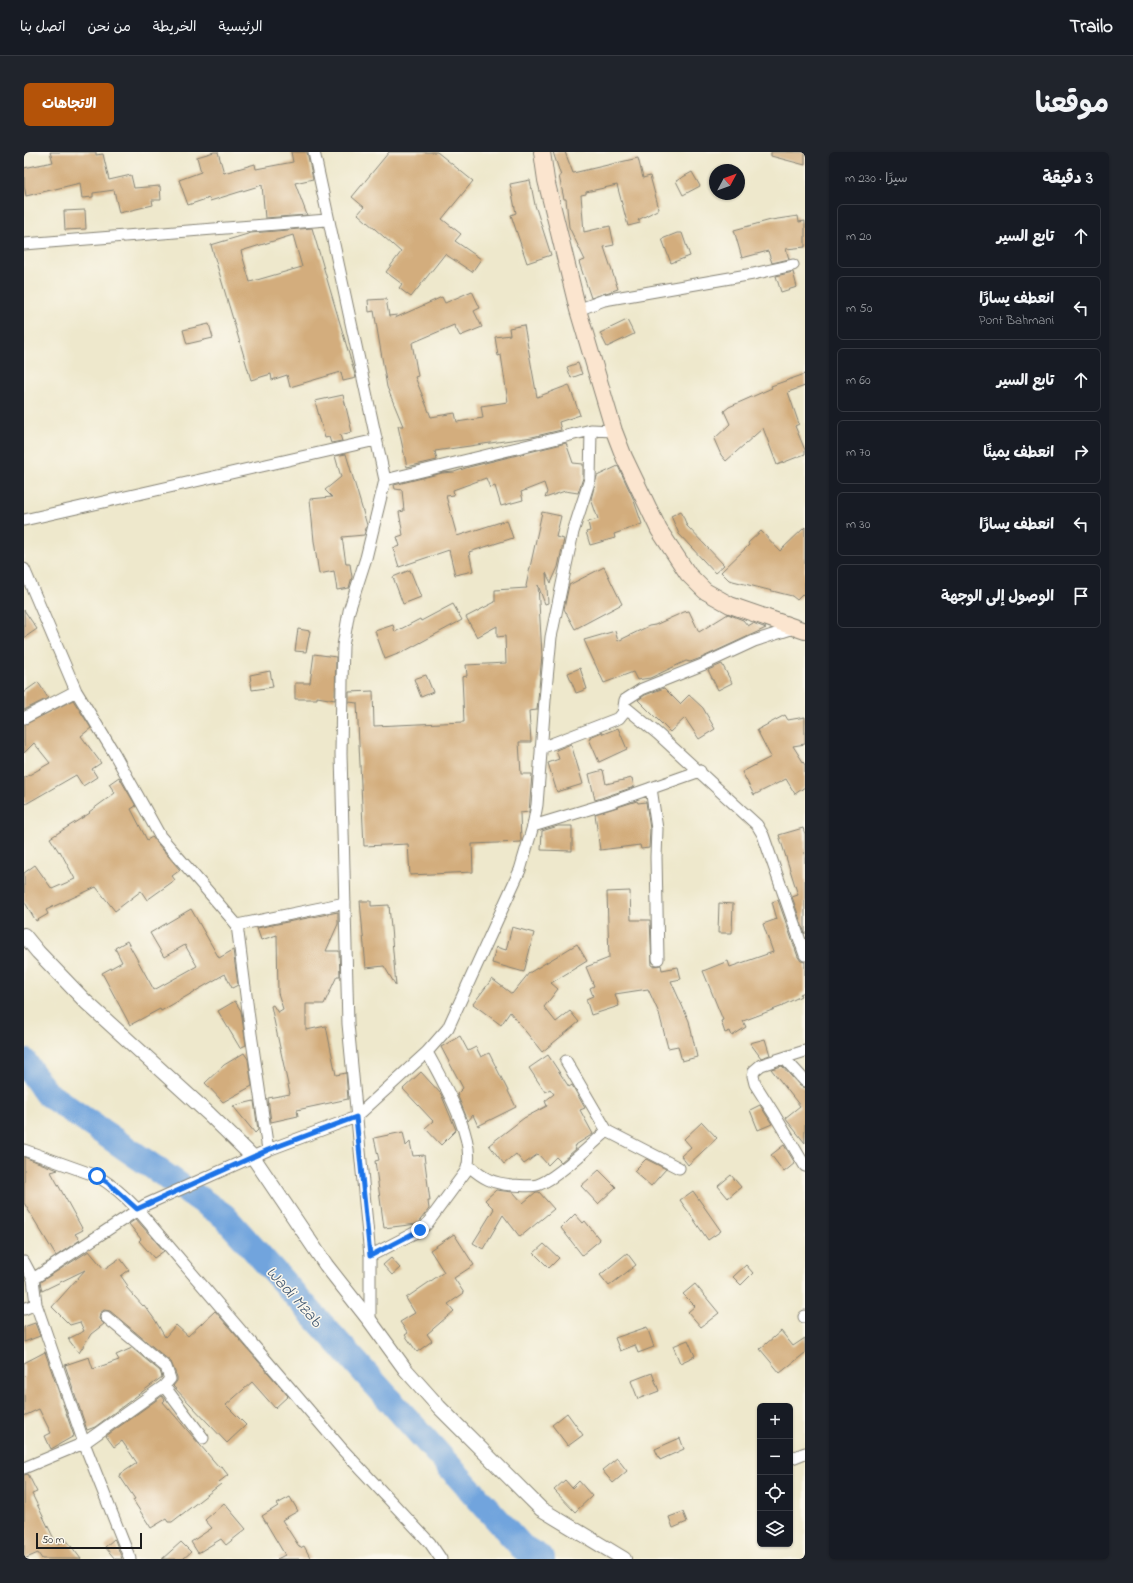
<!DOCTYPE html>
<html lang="ar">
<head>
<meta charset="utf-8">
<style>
	:root { --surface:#171b24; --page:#20242c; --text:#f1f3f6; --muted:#9ea1a6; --line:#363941; --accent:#b45309 }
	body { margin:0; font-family:"Indie Flower","Playpen Sans Arabic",sans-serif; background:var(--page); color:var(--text); direction:rtl }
	.controls { position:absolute; right:12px; bottom:12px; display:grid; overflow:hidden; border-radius:6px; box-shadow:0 1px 3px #0004 }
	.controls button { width:36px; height:36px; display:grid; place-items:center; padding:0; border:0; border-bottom:1px solid var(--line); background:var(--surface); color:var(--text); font:20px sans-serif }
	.compass { position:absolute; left:685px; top:12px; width:36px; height:36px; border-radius:50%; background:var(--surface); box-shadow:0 1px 3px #0004; rotate:49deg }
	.scale { position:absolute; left:12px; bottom:10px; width:106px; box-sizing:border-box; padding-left:4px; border:2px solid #1c1c1c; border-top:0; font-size:11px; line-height:14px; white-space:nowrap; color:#1c1c1c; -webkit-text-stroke:3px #fbf7ec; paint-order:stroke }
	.stop { position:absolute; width:12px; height:12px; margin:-9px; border:3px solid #1a73e8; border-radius:50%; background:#fff }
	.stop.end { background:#1a73e8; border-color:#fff; box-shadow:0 1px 4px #0008 }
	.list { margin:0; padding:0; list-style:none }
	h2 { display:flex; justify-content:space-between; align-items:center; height:52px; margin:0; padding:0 16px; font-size:17px }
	h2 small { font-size:13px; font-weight:400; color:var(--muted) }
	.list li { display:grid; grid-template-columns:26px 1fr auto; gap:12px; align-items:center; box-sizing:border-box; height:64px; margin:0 8px 8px; padding:0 8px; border:1px solid var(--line); border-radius:6px }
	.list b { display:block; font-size:15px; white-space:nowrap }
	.list p { margin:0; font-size:13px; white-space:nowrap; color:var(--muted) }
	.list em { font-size:13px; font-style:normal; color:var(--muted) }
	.icon { flex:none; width:22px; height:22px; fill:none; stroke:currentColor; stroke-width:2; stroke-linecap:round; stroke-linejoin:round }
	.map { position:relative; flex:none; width:781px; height:1407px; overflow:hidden; direction:ltr; border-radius:6px }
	header { display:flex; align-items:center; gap:24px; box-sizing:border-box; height:56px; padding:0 20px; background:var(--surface); border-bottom:1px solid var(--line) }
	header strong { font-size:19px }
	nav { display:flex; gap:22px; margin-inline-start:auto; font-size:14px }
	.intro { display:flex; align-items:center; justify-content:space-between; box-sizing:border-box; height:96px; padding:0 24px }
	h1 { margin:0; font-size:28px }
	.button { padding:10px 18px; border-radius:6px; background:var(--accent); color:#fff; font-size:14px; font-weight:700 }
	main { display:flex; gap:24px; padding:0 24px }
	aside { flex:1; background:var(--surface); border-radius:6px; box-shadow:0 1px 3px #0004 }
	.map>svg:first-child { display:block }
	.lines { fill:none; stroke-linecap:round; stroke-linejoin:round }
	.river { stroke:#71a4dd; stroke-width:26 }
	.building { fill:#d3ad7d; fill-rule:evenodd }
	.minor-casing { stroke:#858274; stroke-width:13 }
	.tertiary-casing { stroke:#858274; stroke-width:16 }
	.secondary-casing { stroke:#858274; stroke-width:18 }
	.minor { stroke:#fff; stroke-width:11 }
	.tertiary { stroke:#fff; stroke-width:14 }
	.secondary { stroke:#fbe5cf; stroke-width:16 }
	.route { stroke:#1a73e8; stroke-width:5 }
	.labels { text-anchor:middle; stroke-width:3; stroke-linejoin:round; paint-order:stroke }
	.water-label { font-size:17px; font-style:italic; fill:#425973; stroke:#fbf7ec }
</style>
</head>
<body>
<header>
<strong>Trailo</strong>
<nav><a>الرئيسية</a><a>الخريطة</a><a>من نحن</a><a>اتصل بنا</a></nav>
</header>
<div class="intro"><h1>موقعنا</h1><a class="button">الاتجاهات</a></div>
<main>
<aside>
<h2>3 دقيقة<small>سيرًا · 230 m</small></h2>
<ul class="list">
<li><svg class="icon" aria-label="ahead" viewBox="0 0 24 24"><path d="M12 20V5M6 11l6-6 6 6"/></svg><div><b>تابع السير</b></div><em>20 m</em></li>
<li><svg class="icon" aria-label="left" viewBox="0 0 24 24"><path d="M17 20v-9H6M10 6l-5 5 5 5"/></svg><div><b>انعطف يسارًا</b><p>Pont Bahmani</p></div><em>50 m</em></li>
<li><svg class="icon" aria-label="ahead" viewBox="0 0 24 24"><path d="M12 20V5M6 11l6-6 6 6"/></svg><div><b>تابع السير</b></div><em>60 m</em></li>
<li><svg class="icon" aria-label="right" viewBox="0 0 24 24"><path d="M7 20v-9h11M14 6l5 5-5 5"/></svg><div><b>انعطف يمينًا</b></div><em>70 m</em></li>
<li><svg class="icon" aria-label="left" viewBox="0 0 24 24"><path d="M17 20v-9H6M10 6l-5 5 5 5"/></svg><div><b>انعطف يسارًا</b></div><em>30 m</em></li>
<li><svg class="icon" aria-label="arrive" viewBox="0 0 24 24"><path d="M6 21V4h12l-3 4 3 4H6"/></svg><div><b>الوصول إلى الوجهة</b></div></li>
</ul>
</aside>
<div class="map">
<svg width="781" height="1407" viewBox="0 0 781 1407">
	<rect width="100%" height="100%" fill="#fbf7ec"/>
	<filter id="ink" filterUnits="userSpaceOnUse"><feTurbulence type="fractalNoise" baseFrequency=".025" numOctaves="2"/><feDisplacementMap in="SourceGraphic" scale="8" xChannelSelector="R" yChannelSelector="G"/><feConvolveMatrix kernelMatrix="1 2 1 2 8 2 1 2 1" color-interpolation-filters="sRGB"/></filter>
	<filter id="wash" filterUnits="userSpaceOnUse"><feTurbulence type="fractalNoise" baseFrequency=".012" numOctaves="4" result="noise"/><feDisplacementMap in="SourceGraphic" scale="16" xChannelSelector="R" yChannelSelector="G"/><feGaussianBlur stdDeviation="0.9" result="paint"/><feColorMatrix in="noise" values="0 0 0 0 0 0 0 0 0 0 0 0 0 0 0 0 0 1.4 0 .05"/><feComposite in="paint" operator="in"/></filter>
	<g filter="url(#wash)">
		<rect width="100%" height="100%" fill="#eee8cc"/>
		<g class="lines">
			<path class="river" d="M0,909L22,941L200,1064L498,1395L518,1407"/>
		</g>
		<g id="blocks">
			<path class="building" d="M26,0H72V3L79,2L85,28L107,23L110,36L136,34L137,48H128L129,53L95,61L90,38L69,41V45L58,46L56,31L2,44L0,33V16L29,10Z
				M190,0H194L200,21L231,12L232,17L269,10L267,0H283L289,27L271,31L283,63L241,66L238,33L186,49L185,46L164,53L155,28L177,20L173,5Z
				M365,0H413L449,29L418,67L437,82L431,89L457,107L448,120L421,102L387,145L375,136L378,132L362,120L377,100L334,62L340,55L328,45Z
				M529,0H541L549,21L614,6L619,26L626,24L635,57L614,68L616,71L604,74L593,33L562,40V42L557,43L560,80L586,74L590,93L580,95L594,137L567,146L555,110L561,108L545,75L542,47H540L535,24H537Z
				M747,0H781V13L747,4Z
				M668,20L676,34L659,43L652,29Z
				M506,28L511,53L527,103L503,111L487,63L492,61L486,32Z
				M61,58L62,77L41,78L40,59Z
				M774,64L775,70L781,69V95L762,97L765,107L748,111L744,99L718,106L710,78L747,68Z
				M288,76L332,226L319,229L317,220L266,235L263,223L248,228L247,222L227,228L187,93L227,81ZM269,83L278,115L226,130L217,99Z
				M653,81H658L666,104L647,111L638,87Z
				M769,120L773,135L757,140L752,124Z
				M448,139L456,156L450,159L458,175L436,184L430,173L388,191L394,224L391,225L407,265L431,261L433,270L459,266L457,254L484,250L477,203L474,204L471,185L486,183L485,176L500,173L513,245L545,233L556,263L535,270L537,278L508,285L411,299L413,308L383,315L374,274H379L363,235L350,159L345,160L344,148L362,147L365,164L373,163L371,166L418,145L421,151Z
				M603,168L610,182L583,195L576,181Z
				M185,172L189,186L163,192L159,178Z
				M554,211L558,222L547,226L543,215Z
				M781,222V234L764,240L775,272L771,274L781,298V302L753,313L739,276L702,309L697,303L690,287L706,272L700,259L705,255L748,236L747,234Z
				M319,243L328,280L316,283L318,289L307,291L305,285L301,286L291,249Z
				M542,291L549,311L559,312V326L554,341L541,339L521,346L523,340L520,331L497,340L499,348L477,354L471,334L466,336L462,326L429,338L430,343L422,344L433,384L483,368L489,386L445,400L449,419L431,423L425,398L375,415L369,396L376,394L373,385L379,383L375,360L380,359L378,338L371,337L370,333L418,321L430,320L445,315Z
				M322,302L343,373L340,383L318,385L322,412H326L328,425L325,436L313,438L310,419L295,422L290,389L286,347L308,345L301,338L317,325L311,304Z
				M594,314L609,346L618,372L590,382L591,386L566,393L562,380L566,379L564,370L574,367L567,347L573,324Z
				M657,359L663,374L700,413L691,421L655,382L647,364Z
				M518,360L537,364L532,385L540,387L534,415L527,431L522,421L524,451L521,452L514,433L518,503L513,558L505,559L507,590H495L497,622H508L505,660L496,661L497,690L448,692L449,720L386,723L384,692L340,694L333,551L325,550V540L349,539L350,574L440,570L438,525L443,524L442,513L482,511L481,484L473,485V474L453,485L442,465L471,450V438L503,436L502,434Z
				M781,375V440L773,448L768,444L705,428L697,420L725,393L724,391L737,379L756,399Z
				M580,415L598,452L551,477L540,457L545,433Z
				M386,418L397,445L379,452L369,425Z
				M429,452L438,468L379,500L361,507L351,479L369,473L371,480L396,467L397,469Z
				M0,458L13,477L0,486Z
				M665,459L675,480L704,462L719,468L724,474L729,471L742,476L677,506L666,510L662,509L626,526L613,528L609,520L580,531L560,488L591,479L594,489L625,474L631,473L660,460Z
				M274,477L286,479L282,500L271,499Z
				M290,502L312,505L311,548L293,545V547H271V531H286Z
				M698,512L708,531L694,538L684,518Z
				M556,516L563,537L552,541L544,521Z
				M246,519L249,535L228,538L226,523Z
				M402,523L409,540L397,545L390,527Z
				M14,530L24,546L0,558V540Z
				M640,536L656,552L665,543L679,556L691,577L675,587L661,566L646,580L614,548L621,543Z
				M49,548L67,576L57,584L77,611L68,617L73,625L59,634L52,623L0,653V626L26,611L10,591L0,601V573Z
				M761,563L764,568L781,565V592L769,594L781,613V635L771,642L762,627L730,643L718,620L747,605L733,578Z
				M594,576L603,597L575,610L565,587L567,586L566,585L578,580L579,582Z
				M547,592L559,632L533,640L524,611L535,607L532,598Z
				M579,618L582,632L608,626L610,635L571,648L565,622Z
				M95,625L112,654L107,657L123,688L128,685L156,718L148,724L151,728L123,748L117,739L91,759L72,735L22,758L24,762L12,769L0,749V721L11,713L28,737L51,727L36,699L35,700L26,686L66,661L65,660L91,641L85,632Z
				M613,649L614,651L622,650L626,677L625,696L617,697L616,693L576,698L571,662Z
				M534,674H548V699L517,698L518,679Z
				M779,676L781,682V782L768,745L774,743L755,683Z
				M606,739L607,768H626L628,814L637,813L638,818L654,815L657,827L647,829L665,869L673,905L658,909L654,894L644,896L635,861L624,837L591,842L595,854L567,863L562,847L569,844L566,836L570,834L562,815L585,806L583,740Z
				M754,748L774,805L777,809L781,810V840L776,842L777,844L759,853V854L719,869L722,875L708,884L706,879L701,881L697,869L699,868L679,819L704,809L706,815L749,800L739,772L753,767L748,750Z
				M336,749H347V754L365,753L372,834L360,814L342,816Z
				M695,751L709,752L708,781H694Z
				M167,757L195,806L209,798L214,833L208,836L201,822L137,859L136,857L106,873L78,821L98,810L91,796L103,789L130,838L173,814L161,793L140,805L126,781Z
				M314,760V772L302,799H315L316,824H313L300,852H282V878L302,874L312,923L322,921L324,947L273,958L274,964L247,970L244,946L266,942L247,854L249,853L254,861V860L259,857L254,841L253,783L237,788L233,776Z
				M488,775L510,781L500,820L468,811L472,795L482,798Z
				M553,792L563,809L527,831L534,837L520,855L532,870L546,859L555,870L518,900L486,860L477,873L449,852L468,827L488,842L505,821Z
				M211,849L217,859L222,893L216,896L194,859Z
				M436,884L444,899L452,895L457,905L465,901L492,955L454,974L449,963L444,969L433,942L439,936L417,895Z
				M741,887L746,903L737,906L726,891Z
				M220,901L224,907L228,934L199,950L181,931L200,913Z
				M524,903L545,935L548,933L561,956L556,958L569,982L550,994L552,997L537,1010L532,1005L524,1013L514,1002L500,1012L492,1002L480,1012L465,993L500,966L523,954L521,949L530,942L526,937L521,940L505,916Z
				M758,914L776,934L781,936V991L761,966L776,954L747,917Z
				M397,920L417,942L432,978L417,993L401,976L409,969L379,937Z
				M230,949L234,978L231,981L209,954Z
				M736,953L748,972L734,978L726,958Z
				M678,970L693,986L664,1013L657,1004L667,995L660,987Z
				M379,980L382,994L386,990L389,1004L400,1003L406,1049H404L405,1057L393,1072L360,1076L351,1009L355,1008L350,986Z
				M760,993L771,1011L760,1020L747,1003Z
				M0,1005L34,1018L27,1020L59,1078L51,1082L56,1088L32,1104L0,1051Z
				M622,1007L642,1017L627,1034L610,1019Z
				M575,1018L592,1035L574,1052L557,1034Z
				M707,1023L717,1035L704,1046L694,1034Z
				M472,1038L489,1040L499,1051L512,1040H515L530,1057L496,1085L479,1063L459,1097L449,1091L470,1057L461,1048Z
				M669,1039L697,1079L684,1088L656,1048Z
				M551,1062L559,1071L561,1069L576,1088L558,1103L537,1076Z
				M112,1067L140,1099L130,1106L115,1089L117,1087L105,1072Z
				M430,1082L450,1113L430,1126L440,1141L424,1152L430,1159L403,1182L408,1189L393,1200L381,1183L384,1181L376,1170L391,1161L382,1146L420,1120L406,1098Z
				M520,1092L535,1106L525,1116L510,1101Z
				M65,1099L80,1117L96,1106L105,1118L97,1124L104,1134L102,1135L119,1154L120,1153L131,1168L141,1185L152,1173L164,1184L191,1159L264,1244L251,1256L228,1230L202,1253L222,1273L203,1291L149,1234L153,1229V1225L147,1210L86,1159L80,1158L76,1161L75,1167L80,1172L67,1182L55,1201L44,1187L60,1179L56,1170L46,1173L28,1155L61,1118L18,1139L16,1130Z
				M603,1101L612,1113L585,1134L576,1123Z
				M367,1106L376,1116L368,1123L359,1113Z
				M722,1113L729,1121L717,1133L709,1125Z
				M671,1132L695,1161L677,1175L664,1160L671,1154L659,1142Z
				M11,1171L16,1184L0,1190V1175Z
				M623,1175L630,1195L614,1201L611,1193L596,1199L591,1186Z
				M757,1179L769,1194L781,1186V1201L756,1221L736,1197Z
				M664,1188L671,1204L656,1211L649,1194Z
				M108,1196L136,1219L138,1225L71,1275L63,1278L41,1213L65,1205L69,1217L95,1208L92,1203Z
				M21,1200L50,1284L27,1297L21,1284L27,1281L15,1257L0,1264V1211Z
				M628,1221L635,1239L614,1247L607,1229Z
				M138,1244L141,1248L139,1250L195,1315L197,1314L204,1323L195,1330L197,1332L148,1370H144L142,1367L127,1376L109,1348L111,1347L95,1323L113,1311L98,1289L90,1295L82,1284Z
				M543,1261L559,1283L544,1294L528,1273Z
				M656,1286L660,1297L636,1308L631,1297Z
				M593,1306L603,1319L589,1331L578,1318Z
				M4,1322L13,1340L8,1342L33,1393L41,1386L57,1407H18L14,1401L0,1407V1323Z
				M541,1328L548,1336L555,1329L568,1344L551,1360L530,1338Z
				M266,1345L274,1359L258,1368L276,1396L280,1394L287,1407H253L261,1403L238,1364L254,1354L253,1352Z
				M200,1351L222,1377L202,1393L197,1387L174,1401L167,1390L188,1376L181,1368Z
				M659,1360L663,1370L649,1376L645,1365Z
				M90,1387L91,1388L98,1407H91L81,1395Z
				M157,1390L167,1400L159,1407H138Z"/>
		</g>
	</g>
	<g filter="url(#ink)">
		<use href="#blocks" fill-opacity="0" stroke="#858274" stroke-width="1"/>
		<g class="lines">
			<defs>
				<path id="minor" d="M290,0L361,328L342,406L325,459L319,494L318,529L317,602L324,872L346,1104V1169
					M0,92L303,68
					M554,158L580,148L729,122L769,113
					M361,328L567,278L590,279
					M0,368L352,288
					M0,417L52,539L90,601L136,684L213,773L227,882L244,998
					M600,554L634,582L733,673L739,683L781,803
					M0,566L52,539
					M517,596L595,566L599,561L601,548L618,537L678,513L730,489L770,476
					M627,636L633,677L632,705L634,807
					M509,674L585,651L676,619
					M213,773L321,751
					M781,899L737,913L730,919L729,924L731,932L750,962L781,1014
					M760,906L781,929
					M542,909L583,979L655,1016
					M0,998L73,1024C88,1033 101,1044 113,1057L318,1297L406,1391L417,1407
					M445,1014C460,1027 468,1031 488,1033C496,1033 505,1035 513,1033C530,1029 567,993 583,979
					M346,1104L396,1078L403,1072L442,1019C455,990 417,927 403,900
					M0,1110L9,1127
					M0,1157L12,1152
					M780,1165L781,1164
					M140,1234L179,1286
					M766,1307L781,1301
					M0,1316L60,1291L140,1234L146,1227L142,1215L82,1165
					M106,1407L60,1291L12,1152L9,1127L121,1053L244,998L332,965L403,900L424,876L496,718L509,674L513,653L521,548L527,485L549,380L566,327L567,278"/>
				<path id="tertiary" d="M0,783L14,800L62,850L185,962L229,1005L302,1113L346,1169L381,1217L415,1255L517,1357L600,1407"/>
				<path id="secondary" d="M518,0L522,28L554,158L590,279L600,305L635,378L664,422L681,439L706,453L781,479"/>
			</defs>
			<use href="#minor" class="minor-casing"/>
			<use href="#tertiary" class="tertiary-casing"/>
			<use href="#secondary" class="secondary-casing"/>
			<use href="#minor" class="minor"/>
			<use href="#tertiary" class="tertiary"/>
			<use href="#secondary" class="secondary"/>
		</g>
	</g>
	<g class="lines" filter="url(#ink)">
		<path class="route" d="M73,1024L83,1030L113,1057L244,998L332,965L346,1104L396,1078"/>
	</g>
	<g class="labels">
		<g class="water-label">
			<text transform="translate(271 1144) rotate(48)" y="6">Wadi Mzab</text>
		</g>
	</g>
</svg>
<div class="controls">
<button>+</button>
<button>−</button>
<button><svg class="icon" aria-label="locate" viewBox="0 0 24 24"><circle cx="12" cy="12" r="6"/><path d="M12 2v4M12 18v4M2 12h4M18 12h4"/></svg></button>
<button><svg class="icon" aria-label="layers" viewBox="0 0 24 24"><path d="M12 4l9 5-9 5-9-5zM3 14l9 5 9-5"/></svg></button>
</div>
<svg class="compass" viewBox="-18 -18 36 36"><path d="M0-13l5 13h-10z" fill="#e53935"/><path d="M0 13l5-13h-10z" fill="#9ea1a6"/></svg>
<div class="scale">50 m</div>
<div class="stop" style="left:73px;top:1024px"></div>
<div class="stop end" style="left:396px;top:1078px"></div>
</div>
</main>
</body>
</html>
